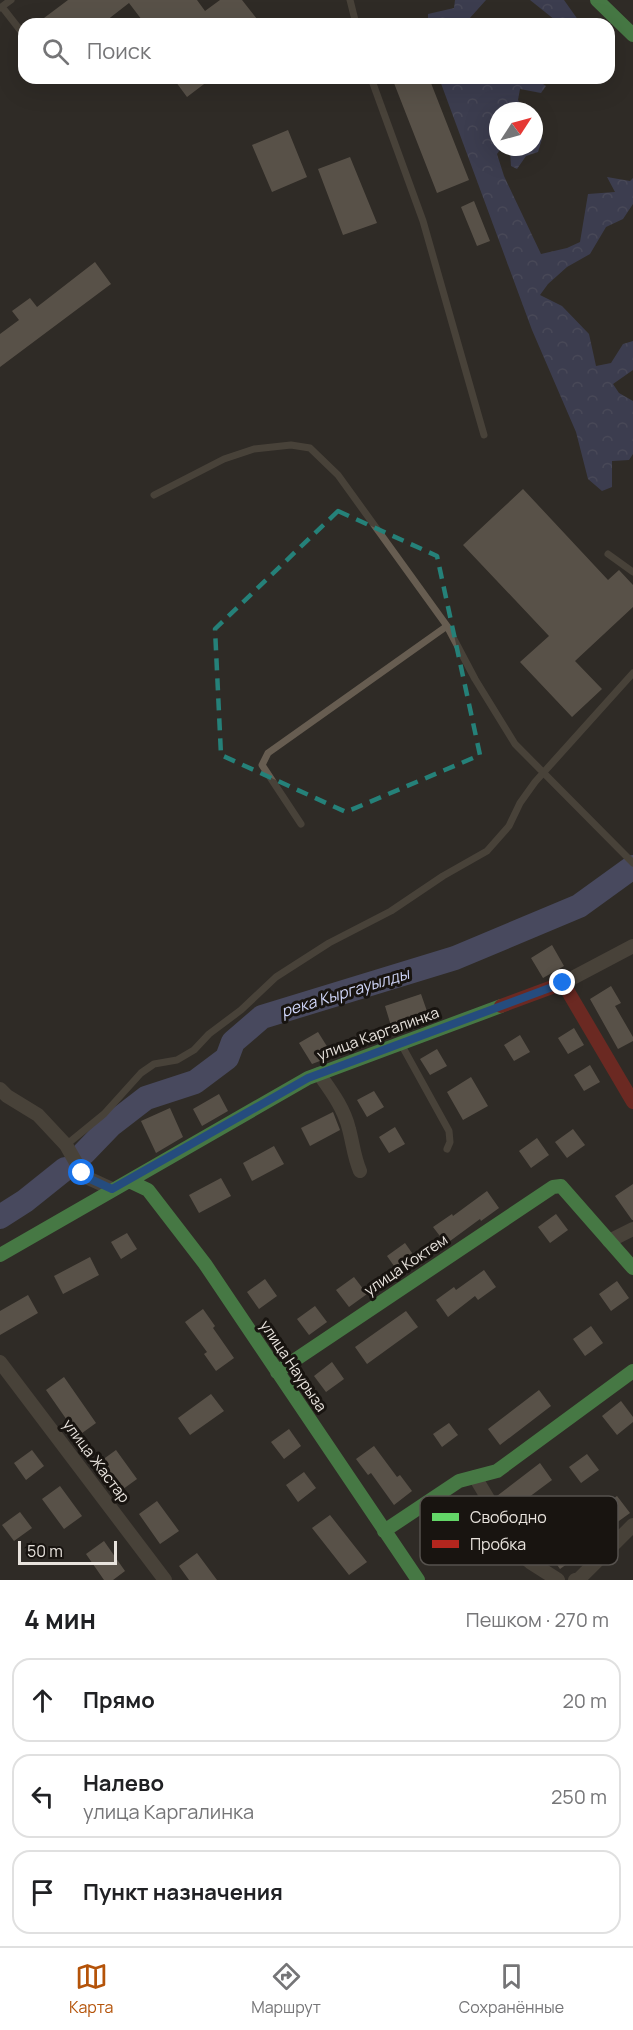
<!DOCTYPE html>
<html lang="ru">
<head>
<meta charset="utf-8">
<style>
	:root { --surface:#fff; --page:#f2f2f2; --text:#202124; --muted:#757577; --line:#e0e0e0; --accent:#b45309 }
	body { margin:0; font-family:Manrope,sans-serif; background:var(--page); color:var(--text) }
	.compass { position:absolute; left:489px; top:102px; width:54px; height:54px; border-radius:50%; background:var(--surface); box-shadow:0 6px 24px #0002; rotate:54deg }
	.scale { position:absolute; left:18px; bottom:15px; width:99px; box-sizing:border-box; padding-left:6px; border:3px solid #e8e3dd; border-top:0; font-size:16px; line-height:21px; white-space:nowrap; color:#e8e3dd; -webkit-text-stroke:4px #181410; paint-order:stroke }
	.stop { position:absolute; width:18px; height:18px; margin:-14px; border:4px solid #1a73e8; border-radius:50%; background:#fff }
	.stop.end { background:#1a73e8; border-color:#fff; box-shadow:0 2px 6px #0008 }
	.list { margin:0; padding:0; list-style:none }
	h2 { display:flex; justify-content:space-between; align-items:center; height:78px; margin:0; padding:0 24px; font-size:26px }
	h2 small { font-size:20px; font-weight:400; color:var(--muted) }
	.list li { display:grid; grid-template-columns:39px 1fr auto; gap:18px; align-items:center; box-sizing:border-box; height:84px; margin:0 12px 12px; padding:0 12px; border:2px solid var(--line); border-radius:18px }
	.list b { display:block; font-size:22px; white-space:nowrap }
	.list p { margin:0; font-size:20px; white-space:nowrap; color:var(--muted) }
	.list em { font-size:20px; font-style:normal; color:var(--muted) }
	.icon { flex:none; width:33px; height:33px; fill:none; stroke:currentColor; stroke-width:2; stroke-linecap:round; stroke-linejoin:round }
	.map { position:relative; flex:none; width:633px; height:1580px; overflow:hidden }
	.search { position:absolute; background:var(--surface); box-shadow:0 6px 24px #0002; left:18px; right:18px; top:18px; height:66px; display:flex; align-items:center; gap:15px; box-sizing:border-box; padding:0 21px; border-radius:18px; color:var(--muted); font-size:22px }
	.sheet { height:366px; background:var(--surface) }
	nav { display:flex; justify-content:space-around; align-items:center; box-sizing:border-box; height:84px; border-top:2px solid var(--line); background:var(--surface); font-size:16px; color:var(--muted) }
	nav a { display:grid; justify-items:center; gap:3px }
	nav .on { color:var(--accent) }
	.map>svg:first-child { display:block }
	.forest { fill:url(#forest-crowns) }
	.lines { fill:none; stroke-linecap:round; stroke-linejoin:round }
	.river { stroke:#676da2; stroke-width:24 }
	.building { fill:#8b7f72 }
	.lane { stroke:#675d51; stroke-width:7 }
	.street { stroke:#675d51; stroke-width:14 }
	.fast { stroke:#63d668; stroke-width:14 }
	.jam { stroke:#b3261e; stroke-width:14 }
	.route { stroke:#1a73e8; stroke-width:8 }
	.marked { fill:none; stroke:#258179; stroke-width:4.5; stroke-dasharray:12 8; stroke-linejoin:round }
	.labels { text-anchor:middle; stroke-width:6; stroke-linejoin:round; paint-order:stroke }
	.street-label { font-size:15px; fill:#e8e3dd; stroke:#181410 }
	.water-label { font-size:16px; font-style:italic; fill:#d0d6f9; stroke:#181410 }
	.key { fill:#181410; stroke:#56524e; stroke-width:1.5 }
	.key-label { font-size:16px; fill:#e8e3dd }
</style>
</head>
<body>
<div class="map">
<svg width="633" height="1580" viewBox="0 0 633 1580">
	<defs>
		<pattern id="forest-crowns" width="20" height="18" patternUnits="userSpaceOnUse" patternTransform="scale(1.5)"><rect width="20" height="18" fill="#4d5382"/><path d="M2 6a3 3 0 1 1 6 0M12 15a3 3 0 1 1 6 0" fill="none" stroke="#676c93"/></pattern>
	</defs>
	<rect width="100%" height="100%" fill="#2f2b26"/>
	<path class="forest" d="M455,0H486L469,19L456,24H428V14L454,8Z
		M530,0H564L581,24H560Z
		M439,78H525L528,83L537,80L546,86L541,93L520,89L518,100L524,111H498V147H534V127L542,139L538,152L526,156L517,169L511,166L510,151L502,147L497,154L504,176L541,254L567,248L580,242L588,194L615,192L607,177L630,181L633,178V204L623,219L606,227L590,254L567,267L548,284L540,295L562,306L589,334L596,366L611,363L623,344L633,341V370L613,384L619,393L633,401V454L629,460L612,461V487L602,491L588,479L576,432L532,330Z"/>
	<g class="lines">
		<path class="river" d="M84,1153L111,1125L146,1098L195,1082L227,1058L233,1042L262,1017L455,958L579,906L633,867
			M0,1217L25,1201L65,1169"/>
	</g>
	<path class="building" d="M68,0H197L205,11L220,0H242L261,24H145L129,3L102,24H36Z
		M173,78H212L187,97Z
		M392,78H429L469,180L437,193Z
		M288,130L307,177L272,192L252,145Z
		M350,157L377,223L343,235L318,169Z
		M474,201L490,241L477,246L461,207Z
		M95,262L111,284L0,367V334L19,320L12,311L30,298L37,307Z
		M523,489L608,580L619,570L633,585V607L575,661L602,689L572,717L520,662L549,636L463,545Z
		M552,945L564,966L543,978L531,958Z
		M611,986L621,1003L615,1006L633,1037V1041L618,1049L590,999Z
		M421,994L429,1017L392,1029L385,1006Z
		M574,1028L584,1045L568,1054L558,1038Z
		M318,1032L333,1056L312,1064L299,1043Z
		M520,1035L530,1052L514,1061L504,1045Z
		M437,1049L447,1066L430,1075L420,1059Z
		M590,1065L600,1082L584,1091L574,1075Z
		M471,1077L488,1106L463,1120L447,1092Z
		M374,1091L384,1107L367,1117L357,1100Z
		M219,1094L228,1111L202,1126L193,1109Z
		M170,1108L183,1137L156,1153L141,1121Z
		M333,1112L340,1130L310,1146L301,1128Z
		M395,1127L405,1144L389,1153L379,1137Z
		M573,1129L585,1145L567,1158L555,1142Z
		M537,1138L549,1155L531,1168L519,1151Z
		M274,1146L284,1164L252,1181L243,1163Z
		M221,1178L231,1196L199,1213L189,1195Z
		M633,1184V1220H632L615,1196Z
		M487,1191L499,1208L481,1221L480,1219L446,1244L433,1227L452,1214L453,1216Z
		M556,1214L568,1230L550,1243L538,1227Z
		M127,1233L137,1249L121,1259L111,1242Z
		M405,1243L417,1260L399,1273L387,1256Z
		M90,1257L99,1275L63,1294L54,1276Z
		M484,1270L496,1287L478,1300L475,1296L448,1317L436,1300L454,1287L456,1290Z
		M354,1277L367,1294L349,1307L336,1290Z
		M265,1279L277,1296L259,1309L247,1292Z
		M617,1281L629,1298L611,1311L599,1294Z
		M28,1295L38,1313L0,1335V1311Z
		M315,1306L327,1322L309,1335L297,1319Z
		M203,1309L215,1326L213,1328L234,1358L216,1371L204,1354L207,1352L185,1322Z
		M406,1311L418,1327L367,1364L355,1347Z
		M591,1326L603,1343L585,1356L573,1339Z
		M332,1362L344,1379L326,1392L314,1376Z
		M64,1377L96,1423L78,1436L46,1390Z
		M539,1390L551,1406L500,1445L488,1429Z
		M211,1394L224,1411L190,1435L178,1418Z
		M621,1401L633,1417V1422L617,1435L602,1416Z
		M449,1423L458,1435L442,1447L433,1434Z
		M289,1429L301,1446L284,1459L271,1442Z
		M374,1446L397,1477L400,1475L412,1491L394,1505L371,1473L368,1475L356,1459Z
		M32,1450L44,1466L26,1480L14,1463Z
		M116,1450L137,1479L119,1492L98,1463Z
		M587,1454L599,1470L581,1483L569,1467Z
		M540,1463L552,1480L505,1515L497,1496Z
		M304,1472L316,1488L298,1502L286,1485Z
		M60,1486L82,1516L64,1529L42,1499Z
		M617,1496L630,1513L612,1526L599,1509Z
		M157,1501L179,1531L160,1544L139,1514Z
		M20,1512L32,1528L14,1541L2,1525Z
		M330,1515L367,1562L349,1575L312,1528Z
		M566,1539L578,1556L560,1569L548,1552Z
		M104,1541L125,1571L113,1580H104L86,1554Z
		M197,1553L217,1580H189L179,1566Z"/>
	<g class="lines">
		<path class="lane" d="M350,0L356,24
			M2,7L24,35
			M0,8L11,0
			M128,24L131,22
			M371,78L423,221L484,435
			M154,495L224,459L254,449L291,445L310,448L338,475L447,626L475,679L515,744L633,863
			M608,554L633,572
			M301,824L262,765L268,753L447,626
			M401,1044L449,1131L450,1142L447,1149
			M66,1145L104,1114L141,1073L154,1064L177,1060L194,1050L209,1034L241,1010L276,977L329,943L391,911L443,876L487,851L509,826L520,803L535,782L633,673"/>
		<path class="street" d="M563,983L633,946
			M319,1074C331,1091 344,1108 349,1129C353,1144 354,1157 360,1171
			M0,1089L7,1096L38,1115L66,1145L82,1173L88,1178L112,1189
			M609,1241L633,1229
			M0,1362L165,1580
			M475,1477L493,1507L500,1530L510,1545L530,1562L558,1580
			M575,1580L579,1579L633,1525"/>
		<path class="fast" d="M597,0L633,35
			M129,1181L148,1190L205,1264L418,1580
			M0,1255L308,1078L501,1006
			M277,1372L553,1187L561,1186L633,1268
			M384,1531L459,1481L497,1471L633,1371"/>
		<path class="jam" d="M501,1006L563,983L633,1102"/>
	</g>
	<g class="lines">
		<path class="route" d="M82,1173L88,1178L112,1189L308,1078L563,983"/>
	</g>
	<path d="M0 0H633V1580H0ZM338,511L437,556L480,755L346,812L221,755L215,629Z" fill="#2f2b26" fill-opacity=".55" fill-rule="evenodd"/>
	<path class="marked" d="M338,511L437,556L480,755L346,812L221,755L215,629Z"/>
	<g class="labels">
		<g class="street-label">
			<text transform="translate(378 1034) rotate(-20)" y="5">улица Каргалинка</text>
			<text transform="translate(406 1265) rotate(-34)" y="5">улица Коктем</text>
			<text transform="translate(293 1366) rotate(56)" y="5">улица Наурыза</text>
			<text transform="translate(96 1461) rotate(53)" y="5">улица Жастар</text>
		</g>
		<g class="water-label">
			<text transform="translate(345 992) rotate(-17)" y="6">река Кыргауылды</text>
		</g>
	</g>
	<rect x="420" y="1496" width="198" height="69" rx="9" class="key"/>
	<rect x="432" y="1513" width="27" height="8" fill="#63d668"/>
	<rect x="432" y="1540" width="27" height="8" fill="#b3261e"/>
	<g class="key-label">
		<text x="470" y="1523">Свободно</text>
		<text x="470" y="1550">Пробка</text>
	</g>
</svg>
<svg class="compass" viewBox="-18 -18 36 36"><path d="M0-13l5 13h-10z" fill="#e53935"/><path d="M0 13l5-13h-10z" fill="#757577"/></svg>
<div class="scale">50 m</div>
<div class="stop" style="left:82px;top:1173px"></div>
<div class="stop end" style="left:563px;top:983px"></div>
<div class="search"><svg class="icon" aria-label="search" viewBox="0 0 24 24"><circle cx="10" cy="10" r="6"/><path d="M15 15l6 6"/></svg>Поиск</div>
</div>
<section class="sheet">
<h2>4 мин<small>Пешком · 270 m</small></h2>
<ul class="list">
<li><svg class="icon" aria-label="ahead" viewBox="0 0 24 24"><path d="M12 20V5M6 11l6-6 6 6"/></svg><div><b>Прямо</b></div><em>20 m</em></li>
<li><svg class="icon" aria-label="left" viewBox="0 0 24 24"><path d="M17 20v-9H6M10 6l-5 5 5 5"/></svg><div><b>Налево</b><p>улица Каргалинка</p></div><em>250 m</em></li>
<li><svg class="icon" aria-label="arrive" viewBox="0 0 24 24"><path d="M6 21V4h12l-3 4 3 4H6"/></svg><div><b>Пункт назначения</b></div></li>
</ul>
</section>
<nav>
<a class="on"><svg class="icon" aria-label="map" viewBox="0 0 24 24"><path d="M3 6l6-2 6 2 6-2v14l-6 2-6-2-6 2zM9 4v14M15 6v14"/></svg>Карта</a>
<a><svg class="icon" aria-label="directions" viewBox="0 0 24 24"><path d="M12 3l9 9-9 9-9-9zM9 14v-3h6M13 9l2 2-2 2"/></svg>Маршрут</a>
<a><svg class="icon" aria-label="saved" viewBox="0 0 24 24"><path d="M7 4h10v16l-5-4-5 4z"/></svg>Сохранённые</a>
</nav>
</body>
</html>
